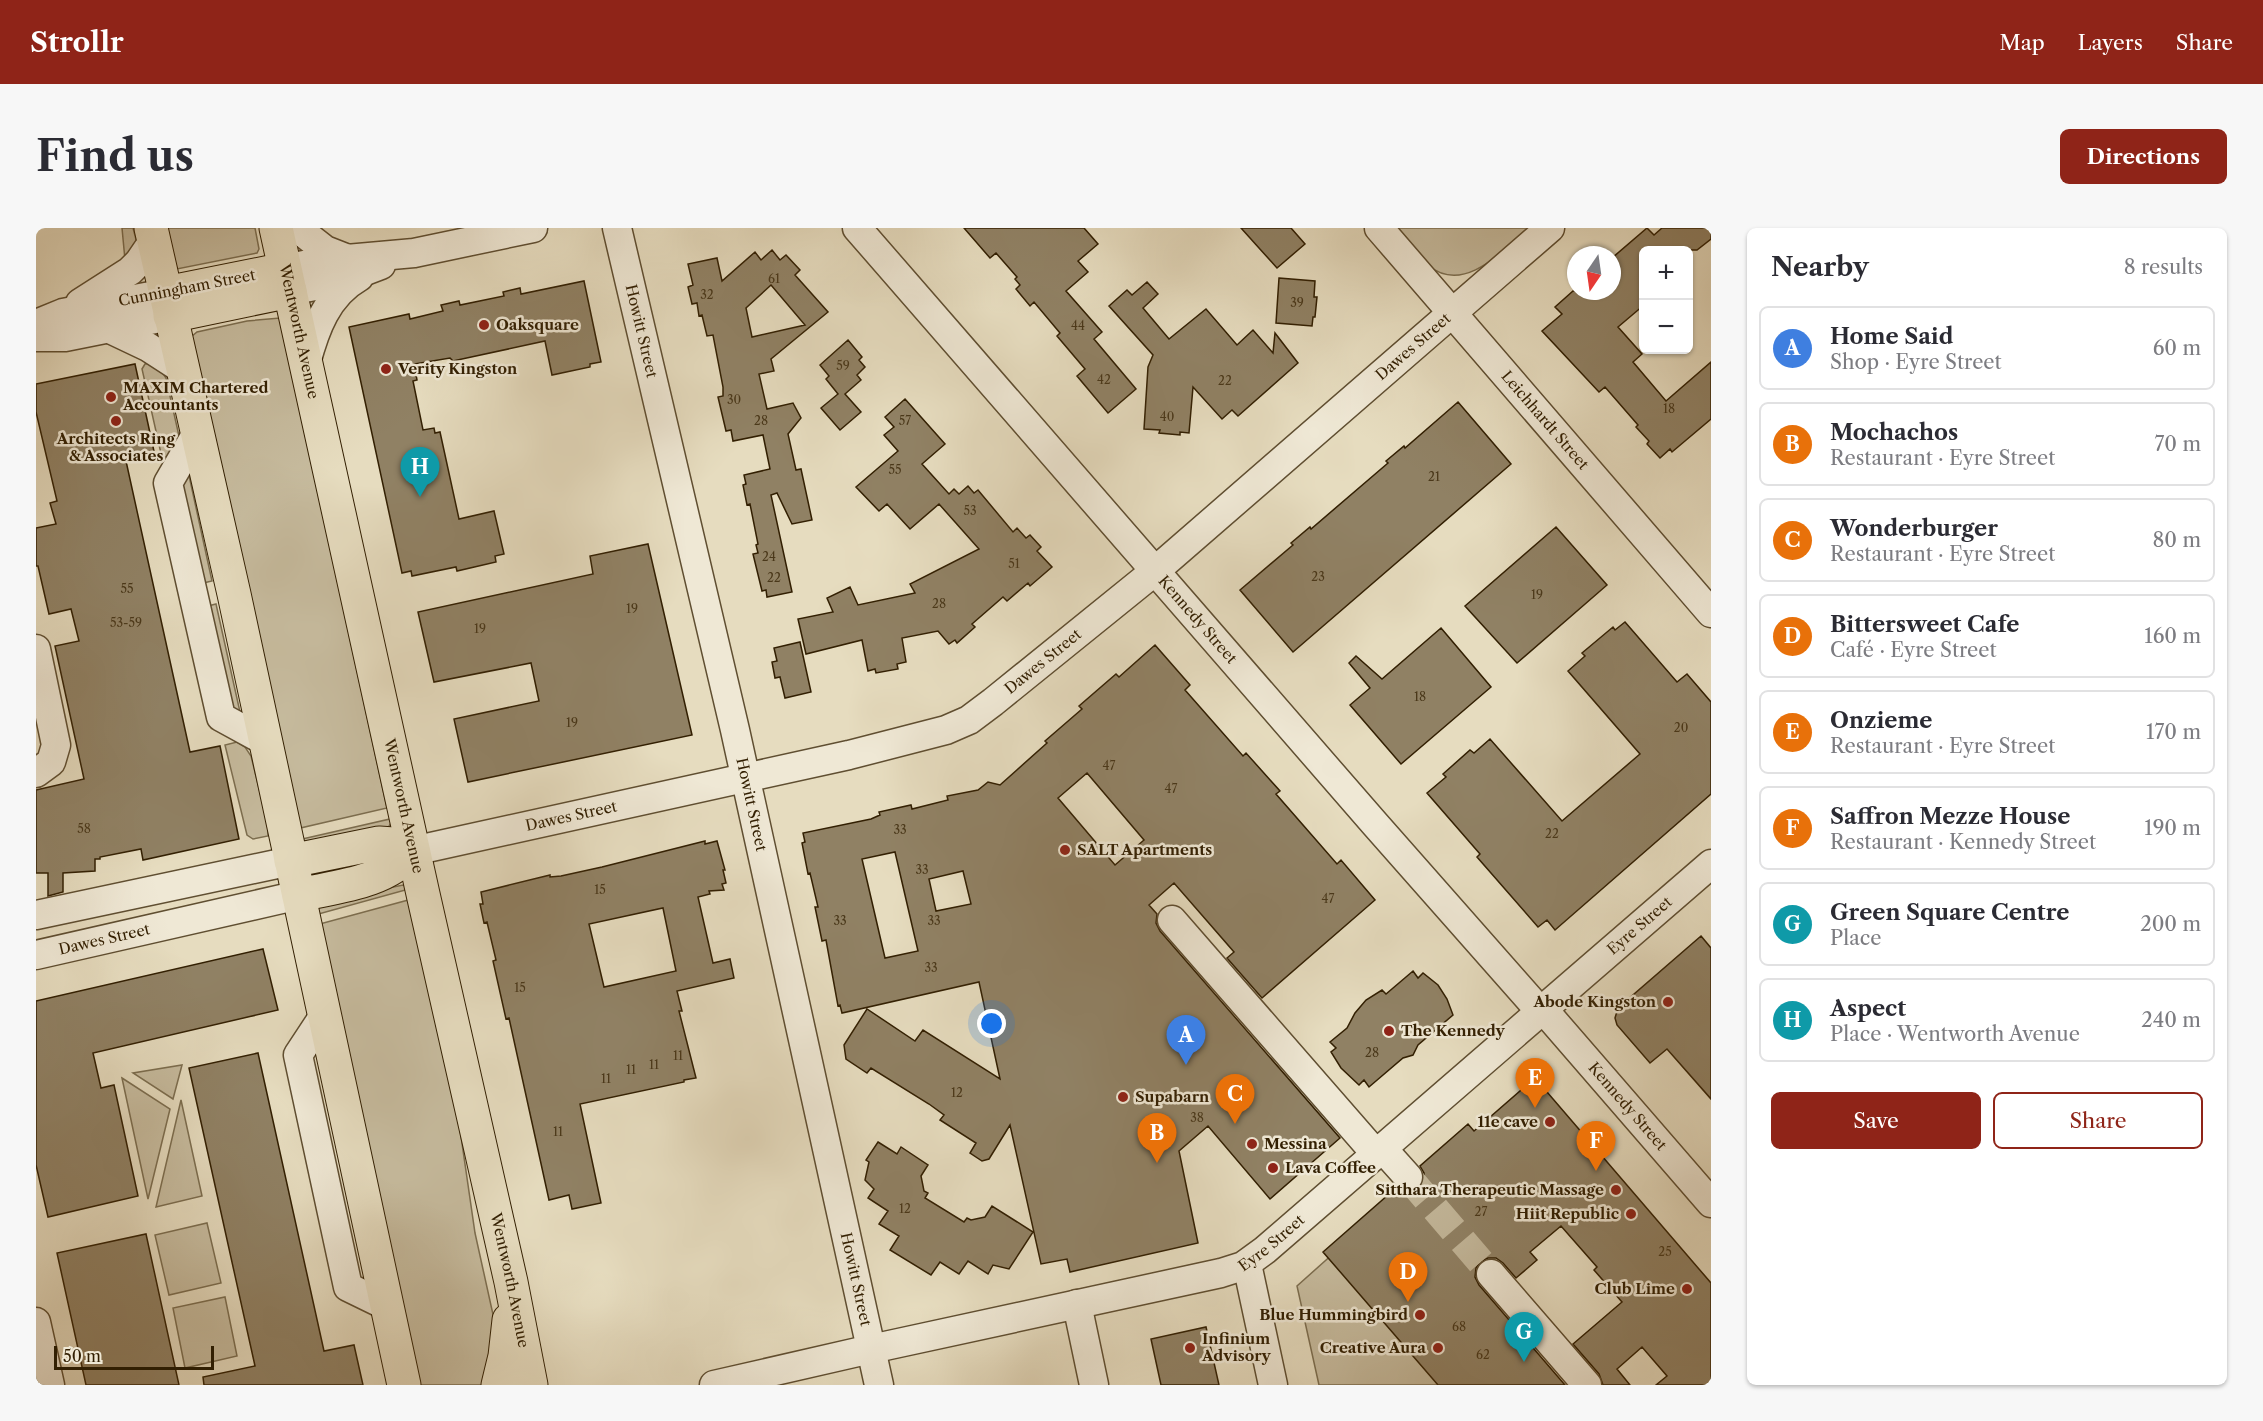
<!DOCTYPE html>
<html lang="en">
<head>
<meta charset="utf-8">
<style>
	:root { --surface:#fff; --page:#f7f7f7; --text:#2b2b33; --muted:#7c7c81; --line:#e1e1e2; --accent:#8f2418 }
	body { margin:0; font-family:"Libre Caslon Text",serif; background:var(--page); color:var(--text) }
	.controls { position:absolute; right:18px; top:18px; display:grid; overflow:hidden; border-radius:9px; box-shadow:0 2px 4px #0004 }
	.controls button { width:54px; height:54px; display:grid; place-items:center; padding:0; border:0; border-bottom:2px solid var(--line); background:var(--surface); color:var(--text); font:30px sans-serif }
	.compass { position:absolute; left:1531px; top:18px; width:54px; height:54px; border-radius:50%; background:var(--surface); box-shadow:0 2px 4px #0004; rotate:193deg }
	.scale { position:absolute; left:18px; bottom:15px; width:160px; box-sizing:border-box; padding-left:6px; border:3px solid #321f02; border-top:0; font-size:16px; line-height:21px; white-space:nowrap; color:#321f02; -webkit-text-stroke:4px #efe8d5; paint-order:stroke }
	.you { position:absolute; left:956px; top:796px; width:21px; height:21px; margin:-15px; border:4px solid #fff; border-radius:50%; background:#1a73e8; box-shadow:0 0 0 9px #1a73e833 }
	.badge { display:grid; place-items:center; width:39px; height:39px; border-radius:50%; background:var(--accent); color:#fff; font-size:20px; font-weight:700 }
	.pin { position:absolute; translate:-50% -50px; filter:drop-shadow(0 2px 3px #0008) }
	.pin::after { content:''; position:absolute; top:32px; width:21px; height:18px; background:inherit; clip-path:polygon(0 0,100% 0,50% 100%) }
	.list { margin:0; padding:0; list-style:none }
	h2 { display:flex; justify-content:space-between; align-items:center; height:78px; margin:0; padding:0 24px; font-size:26px }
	h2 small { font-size:20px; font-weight:400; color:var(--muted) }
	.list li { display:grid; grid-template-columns:39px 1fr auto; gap:18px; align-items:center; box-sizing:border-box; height:84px; margin:0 12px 12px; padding:0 12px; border:2px solid var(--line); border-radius:9px }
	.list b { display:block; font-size:22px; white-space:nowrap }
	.list p { margin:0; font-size:20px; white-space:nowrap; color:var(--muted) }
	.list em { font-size:20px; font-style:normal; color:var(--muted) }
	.actions { display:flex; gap:12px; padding:18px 24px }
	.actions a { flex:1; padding:14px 0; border:2px solid var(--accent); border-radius:9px; text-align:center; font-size:21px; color:var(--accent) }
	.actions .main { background:var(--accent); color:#fff }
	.map { position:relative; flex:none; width:1675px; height:1157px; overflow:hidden; border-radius:9px }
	header { display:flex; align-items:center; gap:36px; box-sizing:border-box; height:84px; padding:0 30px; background:var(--accent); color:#fff }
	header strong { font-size:28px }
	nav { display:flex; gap:33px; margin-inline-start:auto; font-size:21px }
	.intro { display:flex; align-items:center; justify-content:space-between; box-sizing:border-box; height:144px; padding:0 36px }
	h1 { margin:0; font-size:42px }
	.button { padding:15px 27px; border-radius:9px; background:var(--accent); color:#fff; font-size:21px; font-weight:700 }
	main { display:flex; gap:36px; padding:0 36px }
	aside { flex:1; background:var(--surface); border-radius:9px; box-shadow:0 2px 4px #0004 }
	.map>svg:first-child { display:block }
	.green { fill:#c7bc9f; stroke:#7c6e50; stroke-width:1.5 }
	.building { fill:#908164; stroke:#321f02; stroke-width:1.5; fill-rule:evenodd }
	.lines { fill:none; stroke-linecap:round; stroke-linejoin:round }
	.minor-tunnel { stroke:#c2b699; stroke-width:28; stroke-dasharray:28 14; stroke-linecap:butt }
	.minor-casing { stroke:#5f4e31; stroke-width:31 }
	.major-casing { stroke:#321f02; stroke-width:35 }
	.minor { stroke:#efe8d5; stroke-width:28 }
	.major { stroke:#e6dcbf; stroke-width:33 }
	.poi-dot { fill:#8f2418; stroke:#efe8d5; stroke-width:2 }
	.labels { text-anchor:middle; stroke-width:5; stroke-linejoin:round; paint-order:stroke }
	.number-label { font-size:12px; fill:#4a381a }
	.street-label { font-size:15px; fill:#321f02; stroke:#efe8d5 }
	.poi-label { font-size:15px; font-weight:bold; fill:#321f02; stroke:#efe8d5; text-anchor:start }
</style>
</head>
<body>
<header>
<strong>Strollr</strong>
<nav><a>Map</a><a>Layers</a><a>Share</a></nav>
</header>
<div class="intro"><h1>Find us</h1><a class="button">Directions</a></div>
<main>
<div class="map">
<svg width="1675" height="1157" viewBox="0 0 1675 1157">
	<rect width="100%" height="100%" fill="#e6dcbf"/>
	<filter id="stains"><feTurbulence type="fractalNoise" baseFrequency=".00333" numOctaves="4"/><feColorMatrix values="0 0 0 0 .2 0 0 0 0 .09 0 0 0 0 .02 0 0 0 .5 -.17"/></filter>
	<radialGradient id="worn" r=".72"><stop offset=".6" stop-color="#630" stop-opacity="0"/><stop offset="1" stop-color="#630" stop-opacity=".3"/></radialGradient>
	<path class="green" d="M86,0H97L102,19L89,32Z
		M128,0H219L223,21L221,25L141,41Z
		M1358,0H1493C1468,21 1429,67 1393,38C1380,28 1369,12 1358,0Z
		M244,90L351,580L260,601L155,109L161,104L211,93Z
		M120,134L130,150L143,208L134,229L126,230L106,141L109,136Z
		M152,243L176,353L163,356L142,252Z
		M180,376L206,493L196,491L168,379Z
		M201,514L209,519L215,528L232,597V608L217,611L211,607L189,517Z
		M354,591L355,595L352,600L267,619L262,612Z
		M367,657L373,661L279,687L280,681L290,673Z
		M376,671L421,881L439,1005L458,1091L450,1157H382L280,697Z
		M146,837L137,871L97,845Z
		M86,850L134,881L112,971Z
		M145,872L166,968L120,979Z
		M171,995L185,1055L133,1067L119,1007Z
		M1299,1024L1415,1157H1283L1261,1058Z
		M189,1069L201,1128L149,1140L137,1080Z"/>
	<path class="building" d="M928,0H1048L1062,16L1042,33L1052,44L1030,63L1066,104L1058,111L1100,161L1072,185L1041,148L1049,141L1021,108L1024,105L998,74L994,78L980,61L984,57L979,51L981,49L960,25L954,30Z
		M1205,0H1255L1269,16L1241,40Z
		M1611,0L1618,7L1626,0H1675V11L1661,22H1608V77L1582,99L1606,126L1597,134L1630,173L1675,134V191L1636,224L1634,221L1624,230L1611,216L1613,213L1600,199L1602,197L1569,159L1563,164L1506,103L1526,86L1519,79L1537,63H1576V30Z
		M736,22L744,32L750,27L764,42L759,47L792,84L735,131L738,143L723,146L731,181L757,175L765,190L752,206L760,242L765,241L776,292L756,296L741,265L735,267L756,364L731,369L730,362L726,363L717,326L722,325L720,317L722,316L714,276L711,277L707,257L710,256L708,247L734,241L727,207L697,213L695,202L690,203L682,169L687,168V159L677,107L671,108L666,87L663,88L661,75L656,76L652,59L657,57L652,36L681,30L686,53L719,24L725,32ZM735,57L769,97L716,109L710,80Z
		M1243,50L1279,53L1278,69H1281L1279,89H1277L1276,98L1240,95Z
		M548,53L565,134L554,136V139L516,147L509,113L417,133L414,130L378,136L381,152L377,153L387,202L398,200L399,205L404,204L423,291L458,283L468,326L459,328L460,334L421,343L420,339L376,348L375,343L366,345L313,99L373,86L374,91L407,83L405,77L423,73L424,77L468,68L467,64L484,60L485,66Z
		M1111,54L1122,66L1107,80L1133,111L1170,81L1201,117L1217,102L1237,125L1239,105L1262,135L1202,188L1196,182L1186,191L1157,159L1153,205L1144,204V207L1123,205L1124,202L1108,201L1112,139L1117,127L1073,78L1091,62L1096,67Z
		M812,112L826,129L823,132L829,139L821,147L825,152L809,166L825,184L804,202L785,180L802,166L790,151L793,148L784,137Z
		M99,136L119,228L90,233L154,524L184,518L203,611L107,632L105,621L64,629V631H59V643L27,645V664L12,668V645H0V562L48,551L19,418L43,413L35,381L13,386L2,338H0V300L20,296L14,275L21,273L0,184V156Z
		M869,171L909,216L886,236L913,266L918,261L923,266L932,258L938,265L942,262L977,304L981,300L990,310L994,307L1005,319L1001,323L1016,339L994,358L992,355L971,373L967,369L936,396L939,399L921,415L919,412L913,416L902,403L866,410L870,434L861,436L862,441L840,445L839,441L832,443L826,412L770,426L762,391L797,384L791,370L814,359L822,377L879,365L874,356L943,321L903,276L874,301L851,276L843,283L820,259L862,223L848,207L858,199L849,189Z
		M1422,174L1475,236L1257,424L1204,362L1257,317L1255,315L1274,299L1275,301L1352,235L1350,233L1368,218L1369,220Z
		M1520,299L1571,357L1481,435L1429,378Z
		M612,316L656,507L432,554L418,491L503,473L495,435L398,454L382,384L557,346L554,328Z
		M1589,394L1641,454L1651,446L1675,474V566L1519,702L1511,692L1502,699L1441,629L1444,626L1391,565L1410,549L1407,546L1434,522L1438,525L1454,511L1526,593L1604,526L1532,443L1549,428L1546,425L1577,399L1579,402Z
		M1405,400L1455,459L1365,536L1314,477L1334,460L1313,435L1320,428L1346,451Z
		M764,414L775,464L749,470L744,449L739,450L736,434L741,433L738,420Z
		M1119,417L1154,457L1149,462L1207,528L1210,525L1244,563L1240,566L1301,636L1305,632L1339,672L1226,770L1191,730L1198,724L1138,655L1113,677L1121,686L1120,695L1124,703L1304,910L1234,971L1172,898L1143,923L1162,1015L1034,1044L1031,1031L1005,1036L974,897L953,931L946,933L934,925L940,915L904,892L908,887L893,876L835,840L831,845L810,831L808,817L831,781L879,813L887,802L964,851L943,754L806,785L804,777L802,778L790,712L786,713L779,679H782L774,645L772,646L766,615L769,614L767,605L835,591L844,587L843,584L875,577L876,581L912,572L911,568L942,562L952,554L964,557L1011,515L1009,513L1046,481L1043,478L1080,446L1083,449ZM1051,545L1108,612L1079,637L1022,570ZM859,624L882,723L849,730L826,631ZM927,643L935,676L900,683L893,651Z
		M669,613V616L681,613L689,642H687L690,655L686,656L688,662L673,663L674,666L662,669L677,735L694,731L698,750L641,763L646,783H643L660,850L648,852V854L544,876L565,975L536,981L533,967L513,972L473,790L470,791L457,733L460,732L451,694L448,695L444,676H447L445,664L514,647V649L525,648L566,639ZM627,680L640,743L568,759L553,696Z
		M1665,708L1675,720V871L1631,821L1614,835L1581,797L1579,790L1582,780Z
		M227,721L242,782L57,825L65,860L78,857L102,968L12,989L0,937V773Z
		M1377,743L1382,750L1387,745L1402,757L1411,771L1417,787L1382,817L1377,827L1367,830L1333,859L1328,852L1323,857L1305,840L1295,824L1300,820L1294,814L1311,800L1319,785L1330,772L1346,762L1350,766Z
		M222,825L288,1123L318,1117L327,1157H168L167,1149L219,1138L153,840Z
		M1499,850L1675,1055V1157H1620L1631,1148L1606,1119L1581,1141L1594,1157H1567L1563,1146L1537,1116L1586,1074L1558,1042L1561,1039L1525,998L1494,1024L1501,1032L1480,1050L1467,1035L1460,1030H1452L1444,1034L1440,1040L1439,1049L1443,1057L1529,1157H1402L1287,1024L1360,960L1367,965H1375L1383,962L1388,954V945L1384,938L1432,896L1438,903Z
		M842,914L861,926L865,919L892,937L885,948L888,963L892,965L889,970L928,994L931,990L935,992L949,989L956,978L997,1004L973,1041L957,1037L952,1046L932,1033L923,1046L904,1034L895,1047L854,1022L863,1008L843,996L852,983L832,970L838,961L829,952L833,934L830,932Z
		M110,1006L143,1157H50L21,1025Z
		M1170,1099L1183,1157H1125L1115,1111Z"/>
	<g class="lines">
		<path class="minor-tunnel" d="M1372,949L1455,1046"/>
		<defs>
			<g id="minor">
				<path d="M261,0L289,22L312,31"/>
				<path id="s1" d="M581,0L699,502L843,1157"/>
				<path id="s2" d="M821,0L1339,596L1504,783"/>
				<path id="s3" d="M1343,0L1675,385"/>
				<path d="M248,41L288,33L378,25L497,0"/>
				<path d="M254,63L303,53L345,37"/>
				<path d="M44,75L94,43L103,34L118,12"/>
				<path d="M0,96L27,85L130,65"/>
				<path d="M72,100L112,119L146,141"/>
				<path d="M0,109H29L134,88"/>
				<path d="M270,135C279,101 291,67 323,49"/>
				<path d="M161,205L132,255L185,489L229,513"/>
				<path d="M0,421L20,517L15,534L0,545"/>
				<path id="s4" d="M377,623L813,527L910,502L933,492L957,474L1119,343L1514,0"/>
				<path d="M0,687L255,633"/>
				<path d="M1136,692L1340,926"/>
				<path id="s5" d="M0,727L263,667"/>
				<path id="s6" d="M1507,781L1675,975"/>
				<path d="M289,786L262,827L312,1059L351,1078"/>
				<path d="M1346,920L1372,949"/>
				<path d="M1211,1036L1237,1157"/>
				<path d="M1455,1046L1551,1157"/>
				<path d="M1041,1076L1058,1157"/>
				<path d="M0,1094L14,1157"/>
				<path id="s7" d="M678,1157L835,1121L1185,1045L1207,1038L1229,1022L1675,636"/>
			</g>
			<g id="major">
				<path d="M115,0L198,366L368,1157"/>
				<path id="s8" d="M240,0L387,666L475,1054L495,1157"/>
				<path d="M130,65L244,42"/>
				<path d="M134,88L254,63"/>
				<path d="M255,633L343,615L358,616L377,623C348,655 304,658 263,667"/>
				<path d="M462,1157L469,1128L473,1092"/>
			</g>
		</defs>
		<use href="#minor" class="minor-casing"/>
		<use href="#major" class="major-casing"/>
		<use href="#minor" class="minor"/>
		<use href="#major" class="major"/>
	</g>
	<g class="poi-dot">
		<circle cx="448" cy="97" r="6"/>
		<circle cx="350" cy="141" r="6"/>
		<circle cx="75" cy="169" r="6"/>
		<circle cx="80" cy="193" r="6"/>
		<circle cx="1029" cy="622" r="6"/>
		<circle cx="1632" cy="774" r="6"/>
		<circle cx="1353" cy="803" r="6"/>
		<circle cx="1087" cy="869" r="6"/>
		<circle cx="1514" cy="894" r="6"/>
		<circle cx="1216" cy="916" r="6"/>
		<circle cx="1237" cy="940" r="6"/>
		<circle cx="1580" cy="962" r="6"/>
		<circle cx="1595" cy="986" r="6"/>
		<circle cx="1651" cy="1061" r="6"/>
		<circle cx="1384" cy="1087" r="6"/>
		<circle cx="1154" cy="1120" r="6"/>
		<circle cx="1402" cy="1120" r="6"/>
	</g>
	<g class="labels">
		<g class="number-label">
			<text x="738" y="55">61</text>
			<text x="671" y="71">32</text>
			<text x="1261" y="79">39</text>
			<text x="1042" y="102">44</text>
			<text x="807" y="142">59</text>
			<text x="1068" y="156">42</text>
			<text x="1189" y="157">22</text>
			<text x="698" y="176">30</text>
			<text x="1633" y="185">18</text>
			<text x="1131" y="193">40</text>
			<text x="725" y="197">28</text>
			<text x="869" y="197">57</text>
			<text x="859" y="246">55</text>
			<text x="1398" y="253">21</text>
			<text x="934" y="287">53</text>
			<text x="733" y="333">24</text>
			<text x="978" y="340">51</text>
			<text x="1282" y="353">23</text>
			<text x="738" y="354">22</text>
			<text x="91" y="365">55</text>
			<text x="1501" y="371">19</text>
			<text x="903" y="380">28</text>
			<text x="596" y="385">19</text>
			<text x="90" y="399">53-59</text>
			<text x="444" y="405">19</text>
			<text x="1384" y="473">18</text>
			<text x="536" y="499">19</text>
			<text x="1645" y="504">20</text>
			<text x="1073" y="542">47</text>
			<text x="1135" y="565">47</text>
			<text x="48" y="605">58</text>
			<text x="864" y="606">33</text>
			<text x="1516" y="610">22</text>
			<text x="886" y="646">33</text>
			<text x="564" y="666">15</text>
			<text x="1292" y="675">47</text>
			<text x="804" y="697">33</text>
			<text x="898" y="697">33</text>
			<text x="895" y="744">33</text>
			<text x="484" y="764">15</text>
			<text x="1336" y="829">28</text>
			<text x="642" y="832">11</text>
			<text x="618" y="841">11</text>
			<text x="595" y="846">11</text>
			<text x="570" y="855">11</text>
			<text x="921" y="869">12</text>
			<text x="1161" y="894">38</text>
			<text x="522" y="908">11</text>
			<text x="869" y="985">12</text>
			<text x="1445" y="988">27</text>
			<text x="1629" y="1028">25</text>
			<text x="1423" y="1103">68</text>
			<text x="1447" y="1131">62</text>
		</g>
		<g class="street-label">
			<text transform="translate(151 60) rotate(-11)" y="5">Cunningham Street</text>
			<text dy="5" stroke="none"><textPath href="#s8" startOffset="106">Wentworth Avenue</textPath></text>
			<text dy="5" stroke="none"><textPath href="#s1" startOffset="106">Howitt Street</textPath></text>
			<text dy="5" stroke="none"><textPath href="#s4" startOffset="1152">Dawes Street</textPath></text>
			<text dy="5" stroke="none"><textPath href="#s3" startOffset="254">Leichhardt Street</textPath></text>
			<text dy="5" stroke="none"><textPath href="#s2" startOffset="519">Kennedy Street</textPath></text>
			<text dy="5" stroke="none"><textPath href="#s4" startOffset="666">Dawes Street</textPath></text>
			<text dy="5" stroke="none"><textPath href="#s8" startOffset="592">Wentworth Avenue</textPath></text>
			<text dy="5" stroke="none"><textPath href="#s1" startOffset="592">Howitt Street</textPath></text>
			<text dy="5" stroke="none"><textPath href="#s4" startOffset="162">Dawes Street</textPath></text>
			<text dy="5" stroke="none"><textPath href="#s7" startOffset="1065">Eyre Street</textPath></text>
			<text dy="5" stroke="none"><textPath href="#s5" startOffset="70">Dawes Street</textPath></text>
			<text dy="5" stroke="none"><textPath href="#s6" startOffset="129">Kennedy Street</textPath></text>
			<text dy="5" stroke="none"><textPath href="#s7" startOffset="579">Eyre Street</textPath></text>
			<text dy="5" stroke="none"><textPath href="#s1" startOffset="1078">Howitt Street</textPath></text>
			<text dy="5" stroke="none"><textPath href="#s8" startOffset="1078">Wentworth Avenue</textPath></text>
		</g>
		<g class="poi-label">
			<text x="460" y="102">Oaksquare</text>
			<text x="362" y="146">Verity Kingston</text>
			<text x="87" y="165">MAXIM Chartered<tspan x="87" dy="17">Accountants</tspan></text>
			<text x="80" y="216" text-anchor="middle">Architects Ring<tspan x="80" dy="17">&amp; Associates</tspan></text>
			<text x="1041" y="627">SALT Apartments</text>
			<text x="1620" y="779" text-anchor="end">Abode Kingston</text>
			<text x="1365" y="808">The Kennedy</text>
			<text x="1099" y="874">Supabarn</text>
			<text x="1502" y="899" text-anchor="end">11e cave</text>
			<text x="1228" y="921">Messina</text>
			<text x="1249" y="945">Lava Coffee</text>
			<text x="1568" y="967" text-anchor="end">Sitthara Therapeutic Massage</text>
			<text x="1583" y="991" text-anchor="end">Hiit Republic</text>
			<text x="1639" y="1066" text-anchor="end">Club Lime</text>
			<text x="1372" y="1092" text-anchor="end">Blue Hummingbird</text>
			<text x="1166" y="1116">Infinium<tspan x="1166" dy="17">Advisory</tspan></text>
			<text x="1390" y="1125" text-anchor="end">Creative Aura</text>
		</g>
	</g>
	<rect width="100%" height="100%" filter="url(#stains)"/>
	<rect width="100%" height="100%" fill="url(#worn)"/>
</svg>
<div class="controls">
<button>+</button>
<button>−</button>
</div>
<svg class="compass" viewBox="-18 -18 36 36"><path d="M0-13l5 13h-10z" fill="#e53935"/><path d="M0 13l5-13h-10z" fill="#7c7c81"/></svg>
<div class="scale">50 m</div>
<div class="you"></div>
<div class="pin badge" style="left:1150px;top:837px;background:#3f7fe0">A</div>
<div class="pin badge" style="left:1121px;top:935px;background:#e8710a">B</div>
<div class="pin badge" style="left:1199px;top:896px;background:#e8710a">C</div>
<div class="pin badge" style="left:1372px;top:1074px;background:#e8710a">D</div>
<div class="pin badge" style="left:1499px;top:880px;background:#e8710a">E</div>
<div class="pin badge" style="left:1560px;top:943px;background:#e8710a">F</div>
<div class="pin badge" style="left:1488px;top:1134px;background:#0f9aa8">G</div>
<div class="pin badge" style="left:384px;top:269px;background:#0f9aa8">H</div>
</div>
<aside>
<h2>Nearby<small>8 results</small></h2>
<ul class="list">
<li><span class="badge" style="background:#3f7fe0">A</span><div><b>Home Said</b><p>Shop · Eyre Street</p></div><em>60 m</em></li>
<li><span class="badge" style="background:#e8710a">B</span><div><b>Mochachos</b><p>Restaurant · Eyre Street</p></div><em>70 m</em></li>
<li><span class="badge" style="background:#e8710a">C</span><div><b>Wonderburger</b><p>Restaurant · Eyre Street</p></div><em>80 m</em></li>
<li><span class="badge" style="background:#e8710a">D</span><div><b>Bittersweet Cafe</b><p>Café · Eyre Street</p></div><em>160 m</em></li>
<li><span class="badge" style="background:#e8710a">E</span><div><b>Onzieme</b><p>Restaurant · Eyre Street</p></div><em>170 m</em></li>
<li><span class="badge" style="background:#e8710a">F</span><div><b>Saffron Mezze House</b><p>Restaurant · Kennedy Street</p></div><em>190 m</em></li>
<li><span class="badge" style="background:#0f9aa8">G</span><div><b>Green Square Centre</b><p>Place</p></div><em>200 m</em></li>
<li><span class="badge" style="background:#0f9aa8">H</span><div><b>Aspect</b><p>Place · Wentworth Avenue</p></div><em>240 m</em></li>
</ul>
<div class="actions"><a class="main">Save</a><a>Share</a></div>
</aside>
</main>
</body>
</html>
